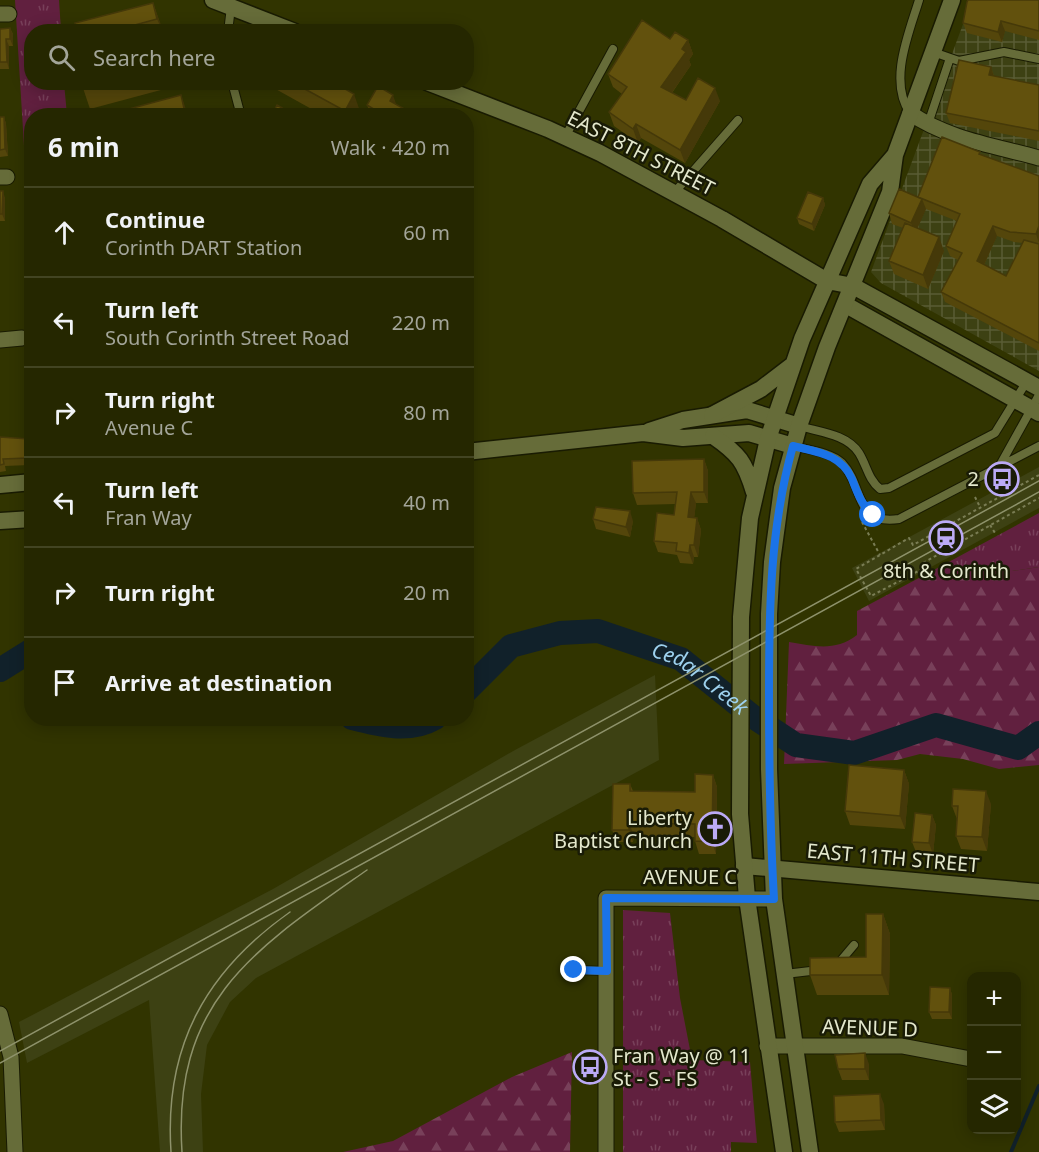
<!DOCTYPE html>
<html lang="en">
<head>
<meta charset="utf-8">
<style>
	:root { --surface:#252700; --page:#2d2f0a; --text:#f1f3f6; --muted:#a3a599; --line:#424422 }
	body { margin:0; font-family:"Noto Sans",sans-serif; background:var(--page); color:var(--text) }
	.controls { position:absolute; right:18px; bottom:18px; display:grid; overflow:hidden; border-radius:12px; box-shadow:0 3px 15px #0003 }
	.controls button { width:54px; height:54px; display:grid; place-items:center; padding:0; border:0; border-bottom:2px solid var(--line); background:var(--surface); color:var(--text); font:30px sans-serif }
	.stop { position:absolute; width:18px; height:18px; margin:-14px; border:4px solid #1a73e8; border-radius:50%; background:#fff }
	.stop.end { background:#1a73e8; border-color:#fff; box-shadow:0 2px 6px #0008 }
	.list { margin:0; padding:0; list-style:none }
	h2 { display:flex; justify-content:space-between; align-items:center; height:78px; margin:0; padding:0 24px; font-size:26px }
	h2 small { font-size:20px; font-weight:400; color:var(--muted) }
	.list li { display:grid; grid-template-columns:39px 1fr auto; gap:18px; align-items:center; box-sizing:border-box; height:90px; padding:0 24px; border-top:2px solid var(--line) }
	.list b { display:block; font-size:22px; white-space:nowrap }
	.list p { margin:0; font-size:20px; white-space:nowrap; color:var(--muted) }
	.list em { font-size:20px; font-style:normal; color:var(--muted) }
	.icon { flex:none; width:33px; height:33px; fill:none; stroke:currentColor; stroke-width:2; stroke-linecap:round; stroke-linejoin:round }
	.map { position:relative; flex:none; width:1039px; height:1152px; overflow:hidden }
	.search { position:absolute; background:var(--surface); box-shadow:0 3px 15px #0003; left:24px; top:24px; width:450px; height:66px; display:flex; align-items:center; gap:15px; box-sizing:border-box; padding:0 21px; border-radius:24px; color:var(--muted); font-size:22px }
	.panel { position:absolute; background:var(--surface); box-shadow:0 3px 15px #0003; left:24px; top:108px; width:450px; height:618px; border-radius:24px }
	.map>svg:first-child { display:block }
	.built { fill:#3d4113 }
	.industrial { fill:url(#industrial-grid) }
	.grass { fill:url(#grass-tufts) }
	.forest { fill:url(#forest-firs) }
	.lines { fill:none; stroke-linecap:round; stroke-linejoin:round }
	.stream { stroke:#11212a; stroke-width:4 }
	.river { stroke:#11212a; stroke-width:24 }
	.service-casing { stroke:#191b02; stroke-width:10 }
	.minor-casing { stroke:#191b02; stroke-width:17 }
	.tertiary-casing { stroke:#191b02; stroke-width:19 }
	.secondary-casing { stroke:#191b02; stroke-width:19 }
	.path { stroke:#7a7d54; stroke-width:2; stroke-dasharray:3 3; stroke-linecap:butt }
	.service { stroke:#666c39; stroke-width:8 }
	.minor { stroke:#666c39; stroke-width:15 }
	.tertiary { stroke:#666c39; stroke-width:16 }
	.secondary { stroke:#666c39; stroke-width:16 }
	.tram { stroke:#8e926b; stroke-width:1.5 }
	.wall { fill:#54460b; fill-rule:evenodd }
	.shaded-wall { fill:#453909 }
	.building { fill:#62510d; stroke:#453909; stroke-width:1.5 }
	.route { stroke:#1a73e8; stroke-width:8 }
	.labels { text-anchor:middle; stroke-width:5; stroke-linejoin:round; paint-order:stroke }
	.street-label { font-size:20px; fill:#e4e8cd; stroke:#191b06 }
	.poi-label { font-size:20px; fill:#e4e8cd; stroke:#191b06; text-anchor:end }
	.water-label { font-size:21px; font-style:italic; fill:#9dd1ee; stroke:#191b06 }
</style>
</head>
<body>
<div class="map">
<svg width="1039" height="1152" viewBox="0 0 1039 1152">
	<defs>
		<pattern id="industrial-grid" width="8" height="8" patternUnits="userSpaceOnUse" patternTransform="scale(1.5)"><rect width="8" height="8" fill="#3d4113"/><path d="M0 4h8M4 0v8" fill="none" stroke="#595c34"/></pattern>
		<pattern id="grass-tufts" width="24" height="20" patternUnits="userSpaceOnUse" patternTransform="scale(1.5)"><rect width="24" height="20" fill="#61203f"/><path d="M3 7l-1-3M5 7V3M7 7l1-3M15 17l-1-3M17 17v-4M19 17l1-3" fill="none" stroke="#78405a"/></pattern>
		<pattern id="forest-firs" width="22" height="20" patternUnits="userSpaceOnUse" patternTransform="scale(1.5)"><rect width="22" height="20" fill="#61203f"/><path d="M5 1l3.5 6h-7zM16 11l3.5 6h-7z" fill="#78405a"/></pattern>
	</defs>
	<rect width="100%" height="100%" fill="#313400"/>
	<path class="built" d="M1039,467V508L869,601L852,568Z
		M655,675L659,760L256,978L230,1002L207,1045L201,1094L203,1152H160L149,1000L27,1063L19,1022L273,889L515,750Z"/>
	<path class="industrial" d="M972,0H1039V371L881,283L871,272Z"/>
	<path class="grass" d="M15,0H59L61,31L32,32V82L64,83L67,115L32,116L31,259Z
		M1039,513V567L1012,571H932Z
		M623,910L670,913L680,998L692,1060L750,1062L757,1143L731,1142V1152H623Z"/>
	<path class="forest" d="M1039,567V765L999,769L963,759L920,754L897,760L784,764L789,642C814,646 835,652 857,635V611L932,571H1012Z
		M572,1052L570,1152H343L393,1141L512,1077Z"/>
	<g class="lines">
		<path class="stream" d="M1011,1152L1039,1086"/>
		<g class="river">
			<path d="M0,670L32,650"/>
			<path id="s1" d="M466,691L511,646L560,633L598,631L681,659L752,716L796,745L854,753L936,725L1018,748L1039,733"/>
			<path d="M352,718C379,725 409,733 435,718"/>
		</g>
		<defs>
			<path id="service" d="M228,32L231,7
				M933,52L959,61L1004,52L1039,59
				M232,82L241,116
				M910,113C888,81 909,33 919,0
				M928,124L950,58
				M565,137L613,49
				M674,193L738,120
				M799,426C819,432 847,434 859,453C867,466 868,479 880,489L889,488L995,433L1027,381
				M793,446C808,450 830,452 842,463C864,486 854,526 899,519L1039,446
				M999,467L1039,395
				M838,964L854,945
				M574,970L607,971
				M785,974L819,970"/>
			<path id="minor" d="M0,14H9
				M910,113C947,139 996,146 1039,158
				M0,177H7
				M0,340L22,338
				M0,1014L11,1057L15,1152
				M767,1046H902L971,1059
				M606,1152V898L774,899"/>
			<path id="tertiary" d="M853,286L1039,388
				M846,305L1039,413
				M649,431L683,420L747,410L799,426
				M466,452L643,433L683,438L749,433L793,446
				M0,485L32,482
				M0,521L32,519
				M744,866L1039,892"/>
			<path id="secondary" d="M213,0L295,32
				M427,82L548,129L600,153L722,219L827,281L853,286
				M712,415L761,389L791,366
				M713,436C739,454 745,462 754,492
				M784,1152L747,898L740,814L741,617L750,518L768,439L802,339L870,184L895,155
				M810,1152L774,899L769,769V614L772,562L782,488L799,426L827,347L890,192L895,155L952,0"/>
		</defs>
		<use href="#service" class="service-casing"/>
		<use href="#minor" class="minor-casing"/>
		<use href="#tertiary" class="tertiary-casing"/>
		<use href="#secondary" class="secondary-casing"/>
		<path class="path" d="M1039,475L913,545L909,538L856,569L871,596L926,567L923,563L1039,498
			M975,497L980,507
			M862,522L880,555
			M990,525L995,533"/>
		<use href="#service" class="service"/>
		<use href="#minor" class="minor"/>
		<use href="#tertiary" class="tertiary"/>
		<use href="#secondary" class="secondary"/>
		<path class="tram" d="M0,1051L1039,481
			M0,1063L1039,492
			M171,1152C164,1047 205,972 290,912
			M182,1152C172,1000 256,948 367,870"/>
	</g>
	<path class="wall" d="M1039,0V40L1005,31L1002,42L967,33L963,23Z
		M153,3L163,32H77Z
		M10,28L13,34V46H9V69H0V29Z
		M670,39L688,40L693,54L689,60L691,65L672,93L686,100L720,101L685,163L641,138L638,143L614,126L609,112L622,94L613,87L608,74Z
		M991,67L994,76L1039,85V141L950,123L946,113Z
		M81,82H187V83L90,109Z
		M263,82H333L361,114L360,116H324Z
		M367,105H397L410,116H371Z
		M0,117H4L6,124L8,156L0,157Z
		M981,155L1039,176V351L945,302L941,292L958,260L950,256L946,246L957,221L926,209L917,228L944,251L928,289L894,274L889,261L903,228L892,224L889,213L918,197ZM997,236L1014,242L1023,243L1006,276L984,265Z
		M0,191L5,198V221H0Z
		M823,198L825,205L814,231L799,224L797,218Z
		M0,437L29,439L32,445L30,465L5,466L6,471L0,472Z
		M704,459L708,471V503H696L694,518H697L701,530L698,557H694L693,564L680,563L677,555L658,552L654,541L674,515L675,504L637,505L633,493Z
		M593,519L633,521L630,537L596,529Z
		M904,770L909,784L905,829L850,825L845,811Z
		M713,775L717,787L716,854H699L695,841V837L634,836L633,842H617L612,830L630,784L633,791L695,792Z
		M991,804L987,851L961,849L956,836L957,819L952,806Z
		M932,815L936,825L933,854L916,852L912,842Z
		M883,914L890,934L889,995H817L810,975L866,957Z
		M950,988L952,995V1019H932L929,1012Z
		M869,1064V1080H842L838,1069Z
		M884,1104L885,1130L839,1132L835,1122Z"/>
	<path class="shaded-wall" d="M153,3L160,22L163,32L157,19Z
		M1001,21L1005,31L1002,42L998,32Z
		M10,28L13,34V46L10,39Z
		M6,39L9,46V69L7,62Z
		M688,40L693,54L689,60L691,65L666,101L661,87L682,49Z
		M991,67L994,77L989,75Z
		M715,88L720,101L685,163L680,150Z
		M354,94L361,114L360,116H347L345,111Z
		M181,95L188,115L186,116L185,113Z
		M393,95L400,115L390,101Z
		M4,117L6,124L8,156L5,149Z
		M636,124L641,138L638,143L633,129Z
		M3,191L5,198V221L2,214Z
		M823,198L825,205L814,231L812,224Z
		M922,199L926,209L915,234L911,223Z
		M993,226L997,236L981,271L977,261Z
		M1039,226V243L1036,234Z
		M939,237L944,251L928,289L923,275Z
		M29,439L32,445L30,465L28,458Z
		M704,459L708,471V503L704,492Z
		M691,492L696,503L693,529L688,517Z
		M630,511L633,521L630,537L626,527Z
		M697,518L701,530L698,557L694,545Z
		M690,545L694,557L693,564L689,553Z
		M904,770L909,784L905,829L900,816Z
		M713,775L717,787L716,854L712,842Z
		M986,791L991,804L987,851L982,837Z
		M932,815L936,825L933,854L929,843Z
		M629,823L634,836L633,842L629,830Z
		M883,914L890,934L889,995L882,975Z
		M950,988L952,995V1019L949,1012Z
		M865,1053L869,1064V1080L865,1069Z
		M880,1094L884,1104L885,1130L881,1120Z"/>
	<path class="building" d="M968,0H1039V31L1001,21L998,32L963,23L967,2Z
		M153,3L157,19L109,32H77L75,23Z
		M642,20L670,39L675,32L688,40L682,49L686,52L661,87L686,100L698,78L715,88L680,150L636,124L633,129L609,112L627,87L608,74Z
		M10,28V39H6L7,62H0V29Z
		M959,60L991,67L989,75L1039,85V131L946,113Z
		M81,82H107L83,89Z
		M292,82H333L354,94L345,111Z
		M378,86L393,95L390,101L408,111L405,116H385L367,105Z
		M181,95L185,113L177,116H103Z
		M277,105L296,116H271Z
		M0,117H4L5,149L0,150Z
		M942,137L980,152L979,154L1039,176V226L1036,234L1010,232L993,226L977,261L1006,276L1024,240L1039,244V343L941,292L962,253L946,246L960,214L918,197Z
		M899,189L922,199L911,223L889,213Z
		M0,191H3L2,214H0Z
		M808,192L823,198L812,224L797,218Z
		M905,223L939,237L923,275L889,261Z
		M0,437L29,439L28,458L3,459L4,464L0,465Z
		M704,459V492H691L688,517L697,518L694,545H690L689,553L676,551L677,543L654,541L657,513L674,515L677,492L633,493L632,461Z
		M596,507L630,511L626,527L593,519Z
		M849,765L904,770L900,816L845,811Z
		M695,774L713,775L712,842L695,841V824L629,823V830H612L613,784H630V791L695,792Z
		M953,789L986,791L982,837L956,836L958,806H952Z
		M915,813L932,815L929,843L912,842Z
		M866,914H883L882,975H810V958L866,957Z
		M930,987L950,988L949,1012H929Z
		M865,1053V1069H838L835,1055Z
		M880,1094L881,1120L835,1122L834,1096Z"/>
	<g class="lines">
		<path class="route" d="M574,970L607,971L606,898L774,899C770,830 769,762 769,694C769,610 770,527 793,446C817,452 841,454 852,479C858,494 861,504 873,515"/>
	</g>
	<defs>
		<symbol id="bus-ring" viewBox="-11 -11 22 22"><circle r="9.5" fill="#191b06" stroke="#bbaaf6" stroke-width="1.5"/><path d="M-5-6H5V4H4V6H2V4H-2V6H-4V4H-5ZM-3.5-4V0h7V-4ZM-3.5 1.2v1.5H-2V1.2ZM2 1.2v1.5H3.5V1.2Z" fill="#bbaaf6"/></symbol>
		<symbol id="station-ring" viewBox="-11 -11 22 22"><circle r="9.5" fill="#191b06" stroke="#bbaaf6" stroke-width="1.5"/><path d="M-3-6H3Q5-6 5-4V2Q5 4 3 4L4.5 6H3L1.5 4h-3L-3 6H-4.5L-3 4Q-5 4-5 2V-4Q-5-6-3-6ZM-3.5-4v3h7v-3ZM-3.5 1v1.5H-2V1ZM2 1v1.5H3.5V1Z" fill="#bbaaf6"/></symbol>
		<symbol id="church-ring" viewBox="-11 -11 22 22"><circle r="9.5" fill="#191b06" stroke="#bbaaf6" stroke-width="1.5"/><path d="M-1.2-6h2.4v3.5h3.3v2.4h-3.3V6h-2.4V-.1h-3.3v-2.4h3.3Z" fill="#bbaaf6"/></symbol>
	</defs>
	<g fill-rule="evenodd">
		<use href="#bus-ring" x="983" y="460" width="38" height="38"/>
		<use href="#station-ring" x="927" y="519" width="38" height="38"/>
		<use href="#church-ring" x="696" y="810" width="38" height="38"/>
		<use href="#bus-ring" x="571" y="1048" width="38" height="38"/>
	</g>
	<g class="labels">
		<g class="street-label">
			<text transform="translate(641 153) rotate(27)" y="7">EAST 8TH STREET</text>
			<text transform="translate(893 858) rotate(5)" y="7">EAST 11TH STREET</text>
			<text x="690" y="884">AVENUE C</text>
			<text transform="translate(870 1028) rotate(2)" y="7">AVENUE D</text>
		</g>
		<g class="poi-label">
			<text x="979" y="486">2</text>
			<text x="946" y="578" text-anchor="middle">8th &amp; Corinth</text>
			<text x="692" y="825">Liberty<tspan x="692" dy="23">Baptist Church</tspan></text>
			<text x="613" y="1063" text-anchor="start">Fran Way @ 11<tspan x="613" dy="23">St - S - FS</tspan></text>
		</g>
		<g class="water-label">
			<text dy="7" stroke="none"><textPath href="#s1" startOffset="266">Cedar Creek</textPath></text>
		</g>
	</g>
</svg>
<div class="controls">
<button>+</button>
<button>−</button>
<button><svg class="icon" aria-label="layers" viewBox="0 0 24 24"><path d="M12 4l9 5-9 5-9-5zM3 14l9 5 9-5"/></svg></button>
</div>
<div class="stop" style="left:873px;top:515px"></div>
<div class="stop end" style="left:574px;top:970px"></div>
<div class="search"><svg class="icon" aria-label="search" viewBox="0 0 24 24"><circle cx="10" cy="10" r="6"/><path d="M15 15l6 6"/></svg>Search here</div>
<section class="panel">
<h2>6 min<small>Walk · 420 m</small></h2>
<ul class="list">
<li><svg class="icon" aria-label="ahead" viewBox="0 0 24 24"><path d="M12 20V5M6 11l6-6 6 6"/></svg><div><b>Continue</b><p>Corinth DART Station</p></div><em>60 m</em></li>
<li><svg class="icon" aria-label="left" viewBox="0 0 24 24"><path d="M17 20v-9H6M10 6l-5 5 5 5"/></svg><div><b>Turn left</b><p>South Corinth Street Road</p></div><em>220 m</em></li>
<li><svg class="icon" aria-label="right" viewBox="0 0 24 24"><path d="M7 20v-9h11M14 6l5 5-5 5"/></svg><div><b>Turn right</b><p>Avenue C</p></div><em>80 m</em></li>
<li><svg class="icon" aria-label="left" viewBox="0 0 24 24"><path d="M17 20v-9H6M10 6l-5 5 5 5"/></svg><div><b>Turn left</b><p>Fran Way</p></div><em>40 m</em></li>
<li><svg class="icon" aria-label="right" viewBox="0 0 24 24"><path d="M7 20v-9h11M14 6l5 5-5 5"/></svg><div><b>Turn right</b></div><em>20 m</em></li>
<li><svg class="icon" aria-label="arrive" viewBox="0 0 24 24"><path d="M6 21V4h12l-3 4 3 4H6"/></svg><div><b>Arrive at destination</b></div></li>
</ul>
</section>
</div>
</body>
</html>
